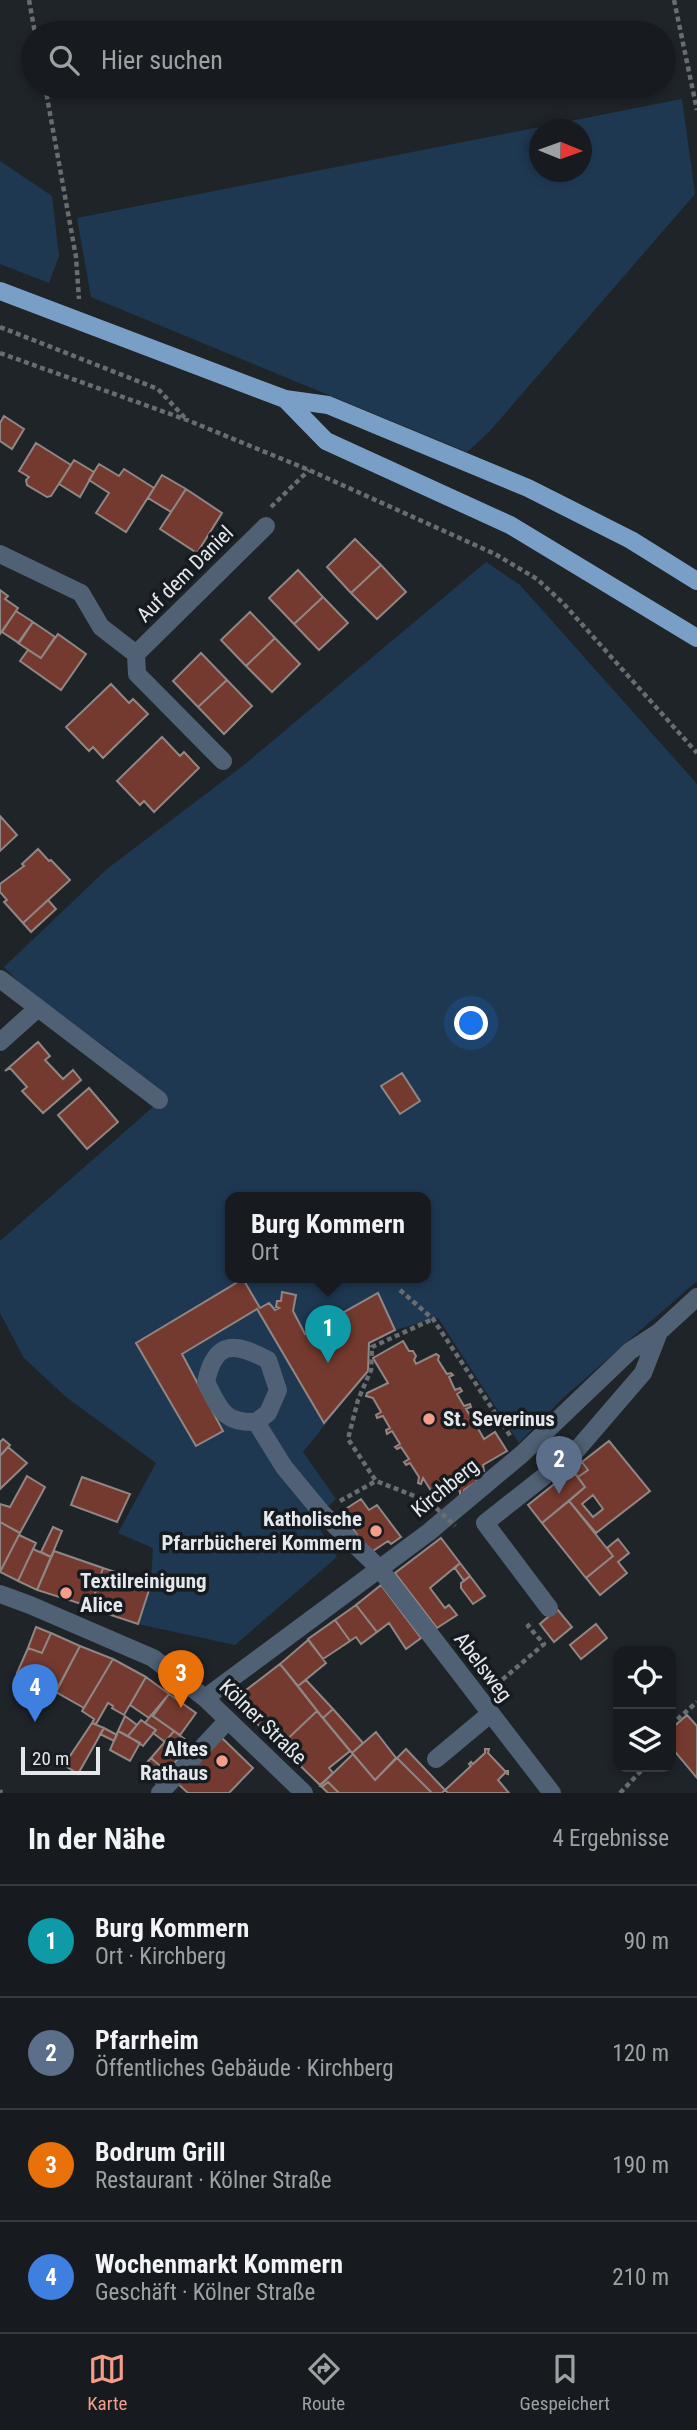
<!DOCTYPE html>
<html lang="de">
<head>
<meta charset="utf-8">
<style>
	:root { --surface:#171b1f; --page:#202428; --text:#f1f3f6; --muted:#9ea1a4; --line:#36393d; --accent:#f49d8b }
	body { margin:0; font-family:"Roboto Condensed",sans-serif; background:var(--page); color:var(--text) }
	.controls { position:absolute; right:21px; bottom:21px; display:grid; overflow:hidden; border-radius:14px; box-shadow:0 4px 10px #0003 }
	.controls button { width:63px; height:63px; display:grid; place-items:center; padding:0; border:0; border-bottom:2px solid var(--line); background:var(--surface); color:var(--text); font:35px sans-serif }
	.compass { position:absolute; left:529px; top:119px; width:63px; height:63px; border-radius:50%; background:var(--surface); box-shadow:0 4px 10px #0003; rotate:91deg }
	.scale { position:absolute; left:21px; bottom:18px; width:79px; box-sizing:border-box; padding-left:7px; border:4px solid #e4e7eb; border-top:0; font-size:19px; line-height:24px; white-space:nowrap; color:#e4e7eb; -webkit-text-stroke:5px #161b20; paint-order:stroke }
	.you { position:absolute; left:472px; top:1024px; width:24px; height:24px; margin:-18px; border:5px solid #fff; border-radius:50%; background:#1a73e8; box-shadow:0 0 0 10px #1a73e833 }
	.badge { display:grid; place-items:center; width:46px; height:46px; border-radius:50%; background:var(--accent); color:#fff; font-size:23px; font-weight:700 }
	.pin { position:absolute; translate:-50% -58px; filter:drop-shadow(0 2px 4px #0008) }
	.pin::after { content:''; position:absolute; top:37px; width:24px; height:21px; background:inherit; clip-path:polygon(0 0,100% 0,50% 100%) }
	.popup { position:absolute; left:225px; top:1192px; width:206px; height:91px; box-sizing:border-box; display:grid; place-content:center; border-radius:14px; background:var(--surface); filter:drop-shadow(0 2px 5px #0005); font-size:23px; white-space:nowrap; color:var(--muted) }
	.popup b { font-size:26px; color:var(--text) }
	.popup::after { content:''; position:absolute; left:50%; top:100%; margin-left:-14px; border:14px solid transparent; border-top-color:var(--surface) }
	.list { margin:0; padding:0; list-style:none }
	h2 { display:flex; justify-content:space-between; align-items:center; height:91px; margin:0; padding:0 28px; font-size:30px }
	h2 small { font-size:23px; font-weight:400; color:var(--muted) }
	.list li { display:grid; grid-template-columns:46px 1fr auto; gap:21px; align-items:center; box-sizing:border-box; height:112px; padding:0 28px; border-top:2px solid var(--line) }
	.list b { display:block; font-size:26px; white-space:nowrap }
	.list p { margin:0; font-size:23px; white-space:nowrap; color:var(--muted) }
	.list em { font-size:23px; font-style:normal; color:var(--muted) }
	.icon { flex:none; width:38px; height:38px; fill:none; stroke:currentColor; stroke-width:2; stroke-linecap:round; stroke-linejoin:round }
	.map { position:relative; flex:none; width:697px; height:1793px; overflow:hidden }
	.search { position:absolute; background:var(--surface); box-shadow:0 4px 10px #0003; left:21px; right:21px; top:21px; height:77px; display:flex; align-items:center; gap:18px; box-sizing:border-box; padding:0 24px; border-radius:38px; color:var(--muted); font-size:26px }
	.sheet { height:539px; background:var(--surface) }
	nav { display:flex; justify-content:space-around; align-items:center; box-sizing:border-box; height:98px; border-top:2px solid var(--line); background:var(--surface); font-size:19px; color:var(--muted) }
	nav a { display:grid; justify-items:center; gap:4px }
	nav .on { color:var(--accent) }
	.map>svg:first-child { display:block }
	.green { fill:#1f3852; fill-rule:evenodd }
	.building { fill:#753a2f; stroke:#908684; stroke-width:2; fill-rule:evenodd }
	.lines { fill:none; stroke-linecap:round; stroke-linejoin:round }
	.path { stroke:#686d71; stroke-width:4.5; stroke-dasharray:5 3.5; stroke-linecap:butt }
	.minor { stroke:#506175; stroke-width:18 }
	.major { stroke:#7a9fc7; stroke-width:18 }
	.path-bridge { stroke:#686d71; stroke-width:4.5; stroke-dasharray:5 3.5; stroke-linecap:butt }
	.poi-dot { fill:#f49d8b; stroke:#161b20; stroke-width:2.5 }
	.labels { text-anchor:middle; stroke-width:7; stroke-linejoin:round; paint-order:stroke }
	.street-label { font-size:21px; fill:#e4e7eb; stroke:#161b20 }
	.poi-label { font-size:21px; font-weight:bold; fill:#e4e7eb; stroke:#161b20; text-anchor:start }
</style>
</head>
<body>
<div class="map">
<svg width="697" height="1793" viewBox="0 0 697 1793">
	<rect width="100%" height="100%" fill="#1f2429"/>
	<path class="green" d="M682,99L695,194L489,432L467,452L91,297L77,218ZM540,130H582V172H540Z
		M0,161L52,196L59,256L49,283L0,264Z
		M486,562L520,585L697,784V1281L564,1397L519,1443L438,1318L395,1330L369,1343L368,1371L303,1452L336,1499L314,1519L337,1557L235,1645L138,1624L151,1584L153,1548L118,1533L156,1463L66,1397L24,1358L0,1313V1241L153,1107L157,1091L115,1054L26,990L4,967L107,869L244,765ZM230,1197H426V1277H230Z"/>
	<path class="building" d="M4,416L24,429L12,449L0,441V423Z
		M36,443L71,465L51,496L47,497L27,485L26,480L29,477L19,471Z
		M74,460L94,472L80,497L59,484Z
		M99,464L119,476L124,469L154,488L126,532L96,513L109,493L89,480Z
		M162,475L186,489L171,512L148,498Z
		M186,489L222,513L197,553L160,529Z
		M355,539L381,565L351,593L327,567Z
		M381,565L406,592L377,619L351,593Z
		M298,570L323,597L294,624L269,598Z
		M0,590L8,596L5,599L18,608L0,634Z
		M323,597L348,623L319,650L294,624Z
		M16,611L33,622L19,643L2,632Z
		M250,612L275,638L246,666L221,640Z
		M33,622L55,637L41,658L18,643Z
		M58,634L86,654L61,690L20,661L28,650L41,658Z
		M275,638L300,664L272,692L246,666Z
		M201,653L227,680L198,707L173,681Z
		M227,680L252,706L224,734L198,707Z
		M111,684L129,703L133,699L148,714L103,758L93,747L89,751L66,727Z
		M162,737L180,756L184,752L199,768L154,812L144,801L140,805L117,781Z
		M0,816L17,835L0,851Z
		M38,849L49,861L51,860L70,880L23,923L4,902L7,900L0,892V884L24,866L22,864Z
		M48,900L56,909L31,932L23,923Z
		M38,1042L50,1056L45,1060L63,1079L73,1070L81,1080L43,1113L22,1091L27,1087L10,1068L5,1071Z
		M402,1073L420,1101L400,1114L381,1086Z
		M89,1088L118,1122L87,1149L58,1115Z
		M243,1279L260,1308L269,1303L275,1310L279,1308L276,1307L277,1301H281L282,1292L296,1295L293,1311L305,1334L378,1293L395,1330L369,1343L368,1371L324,1423L257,1309L182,1354L223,1431L196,1446L136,1343Z
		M403,1341L409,1351H413L416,1356L414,1360L416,1364L436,1354L439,1356L438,1360L447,1374L451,1373L453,1375L449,1377L455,1390L460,1388L462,1391L457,1394L464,1406L470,1404L471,1407L466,1409L474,1422L478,1420L480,1423L476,1425L484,1439L495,1432L507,1451L483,1465L484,1471H479L476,1482L464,1490V1496H460V1491L449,1487L445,1492L443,1488L433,1494L423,1478L421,1484L418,1483L419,1477L410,1463L406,1465L404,1462L409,1459L401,1447L397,1449L395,1447L400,1444L392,1431L387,1434L386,1430L390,1428L383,1416L377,1418L376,1415L381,1412L373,1398L366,1396L367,1393L388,1383L373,1358Z
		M3,1439L10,1445L0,1456V1442Z
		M609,1441L650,1491L596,1533L569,1501L585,1487L578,1477L588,1470L582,1462ZM593,1495L603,1509L593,1517L582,1504Z
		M8,1447L27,1463L0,1489V1456Z
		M582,1462L588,1470L578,1477L572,1470Z
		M572,1470L585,1487L542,1523L528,1505Z
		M27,1476L45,1487L20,1533L0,1522V1504L10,1507Z
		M82,1477L130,1494L117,1522L71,1505Z
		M361,1499L369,1510L377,1505L401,1537L391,1544L388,1541L370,1553L341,1512Z
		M569,1501L613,1556L586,1578L542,1523Z
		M0,1522L20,1533L0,1572Z
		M53,1527L62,1531L51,1557L41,1552Z
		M19,1535L36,1543L18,1581L0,1572Z
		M441,1538L460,1563L430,1588L445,1608L449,1605L457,1615L437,1628L395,1573Z
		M618,1539L629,1553L618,1562L627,1573L600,1595L586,1578L613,1556L607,1548Z
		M33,1549L51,1557L37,1590L18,1581Z
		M54,1551L103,1568L91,1607L37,1590Z
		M460,1563L470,1576L464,1581L455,1568Z
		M103,1568L151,1584L138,1624L90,1608Z
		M470,1576L485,1596L473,1604L461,1588V1583Z
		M381,1585L421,1638L406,1649L389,1623L377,1632L356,1605Z
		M356,1605L377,1632L361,1644L356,1637L350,1641L335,1620Z
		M557,1609L572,1627L554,1642L540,1624Z
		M335,1620L350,1641L323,1659L308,1639Z
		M596,1624L607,1638L581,1659L570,1645Z
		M36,1627L51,1633L42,1653L28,1648Z
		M51,1633L80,1646L56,1691L17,1673L28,1648L42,1653Z
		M308,1640L326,1663L298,1686L280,1664Z
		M80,1646L113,1659L84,1708L56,1692Z
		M113,1659L146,1677L124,1715L112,1708L113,1706L108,1703L96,1724L92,1723L94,1719L82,1711Z
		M280,1664L317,1711L280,1746L233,1700Z
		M146,1677L169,1694L149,1718L130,1705Z
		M306,1680L333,1709L323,1718L298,1686Z
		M169,1694L196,1713L180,1735L153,1716Z
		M333,1709L363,1743L352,1753L323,1718Z
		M317,1711L350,1751L329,1768L333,1773L320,1785L280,1746Z
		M151,1715L174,1731L165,1742L153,1733L156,1730L145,1723Z
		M687,1715L697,1726V1778L671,1747V1729Z
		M125,1716L137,1725L128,1736L118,1731Z
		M141,1720L156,1730L143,1746L128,1736Z
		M92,1723L104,1728L78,1774L64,1765Z
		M104,1728L117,1735L114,1741L100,1734Z
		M118,1731L140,1743L130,1761L110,1750Z
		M174,1731L191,1744L167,1772L151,1758Z
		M376,1732L396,1758L375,1780L352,1753Z
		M221,1737L253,1768L229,1793H188L177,1783Z
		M406,1749L445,1790L442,1793H432L397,1758Z
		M485,1749H489L488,1753L505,1771H508V1774L505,1773L498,1780L509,1793H448L445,1790L471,1766L469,1764L471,1762L473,1764L485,1753Z
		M353,1754L375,1780L397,1758L432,1793H339L328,1782L322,1787L320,1786Z
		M151,1758L167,1772L156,1783L140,1770Z
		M328,1782L339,1793H328L322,1787Z"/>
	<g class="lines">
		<path class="path" d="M29,0L35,33
			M674,0L697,110
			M45,86L76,257L79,299
			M0,327L158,389L185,418
			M0,353L187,420L309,470L495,554L537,579L563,603L697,753
			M271,507L309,470
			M400,1290L433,1319L511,1437
			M340,1501L376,1481
			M430,1502L376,1481L348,1439L358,1400L371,1370L372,1347L433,1319
			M496,1685L544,1644L528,1626L533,1622
			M671,1725L697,1702
			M0,1790L1,1793
			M620,1793L640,1772L642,1767"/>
		<path class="minor" d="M0,554L81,593L101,627L136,654L266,526
			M136,654L137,674L223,761
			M0,979L159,1100
			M0,1042L38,1008
			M256,1422L268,1413L278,1390L268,1360C234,1342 215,1340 206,1382C220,1409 223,1423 256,1422L284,1467L322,1513L379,1568L552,1793
			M0,1594L30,1605L153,1658L205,1698L304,1793
			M549,1608L485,1523L575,1452L643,1373L659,1332
			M205,1698L429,1532L467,1500L522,1454L630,1351L659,1332L697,1297
			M436,1759L490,1714
			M160,1793L228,1720"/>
		<path class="major" d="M0,291L285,399L328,405L528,488L631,540L697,581
			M285,399L326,441L510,525L697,638"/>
		<path class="path-bridge" d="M430,1502L455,1526"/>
	</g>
	<g class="poi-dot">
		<circle cx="429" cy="1419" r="7"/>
		<circle cx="376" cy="1531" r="7"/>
		<circle cx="66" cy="1593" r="7"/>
		<circle cx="222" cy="1761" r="7"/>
	</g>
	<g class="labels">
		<g class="street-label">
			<text transform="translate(185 574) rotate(-45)" y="7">Auf dem Daniel</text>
			<text transform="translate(445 1488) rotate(-39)" y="7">Kirchberg</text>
			<text transform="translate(483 1667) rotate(53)" y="7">Abelsweg</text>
			<text transform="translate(263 1722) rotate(44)" y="7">Kölner Straße</text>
		</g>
		<g class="poi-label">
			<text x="443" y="1426">St. Severinus</text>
			<text x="362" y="1526" text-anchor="end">Katholische<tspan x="362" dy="24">Pfarrbücherei Kommern</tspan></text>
			<text x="80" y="1588">Textilreinigung<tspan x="80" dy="24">Alice</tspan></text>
			<text x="208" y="1756" text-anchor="end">Altes<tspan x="208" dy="24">Rathaus</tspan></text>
		</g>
	</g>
</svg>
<div class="controls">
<button><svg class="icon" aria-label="locate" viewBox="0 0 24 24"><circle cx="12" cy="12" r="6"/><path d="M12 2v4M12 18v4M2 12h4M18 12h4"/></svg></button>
<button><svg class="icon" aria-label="layers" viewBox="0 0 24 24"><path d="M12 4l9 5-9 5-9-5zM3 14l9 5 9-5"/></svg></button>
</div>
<svg class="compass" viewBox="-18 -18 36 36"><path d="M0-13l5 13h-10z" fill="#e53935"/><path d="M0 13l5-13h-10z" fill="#9ea1a4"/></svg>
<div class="scale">20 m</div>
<div class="you"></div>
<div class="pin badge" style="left:328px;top:1363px;background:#0f9aa8">1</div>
<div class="popup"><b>Burg Kommern</b>Ort</div>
<div class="pin badge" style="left:559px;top:1494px;background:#5c6f8a">2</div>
<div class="pin badge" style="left:181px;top:1708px;background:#e8710a">3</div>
<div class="pin badge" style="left:35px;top:1722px;background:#3f7fe0">4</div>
<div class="search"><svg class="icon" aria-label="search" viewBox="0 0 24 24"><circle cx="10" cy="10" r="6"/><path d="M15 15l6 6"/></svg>Hier suchen</div>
</div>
<section class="sheet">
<h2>In der Nähe<small>4 Ergebnisse</small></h2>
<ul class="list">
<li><span class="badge" style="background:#0f9aa8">1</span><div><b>Burg Kommern</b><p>Ort · Kirchberg</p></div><em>90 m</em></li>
<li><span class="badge" style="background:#5c6f8a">2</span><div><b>Pfarrheim</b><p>Öffentliches Gebäude · Kirchberg</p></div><em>120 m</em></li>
<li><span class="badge" style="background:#e8710a">3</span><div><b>Bodrum Grill</b><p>Restaurant · Kölner Straße</p></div><em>190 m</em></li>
<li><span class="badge" style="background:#3f7fe0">4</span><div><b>Wochenmarkt Kommern</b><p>Geschäft · Kölner Straße</p></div><em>210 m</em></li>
</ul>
</section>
<nav>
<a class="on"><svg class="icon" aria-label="map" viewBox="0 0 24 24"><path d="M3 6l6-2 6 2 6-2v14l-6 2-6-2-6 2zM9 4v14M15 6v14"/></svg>Karte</a>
<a><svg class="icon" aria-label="directions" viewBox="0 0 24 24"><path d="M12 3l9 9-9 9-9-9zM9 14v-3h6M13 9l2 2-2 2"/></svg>Route</a>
<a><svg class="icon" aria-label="saved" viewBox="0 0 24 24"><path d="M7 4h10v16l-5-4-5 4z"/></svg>Gespeichert</a>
</nav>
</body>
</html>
